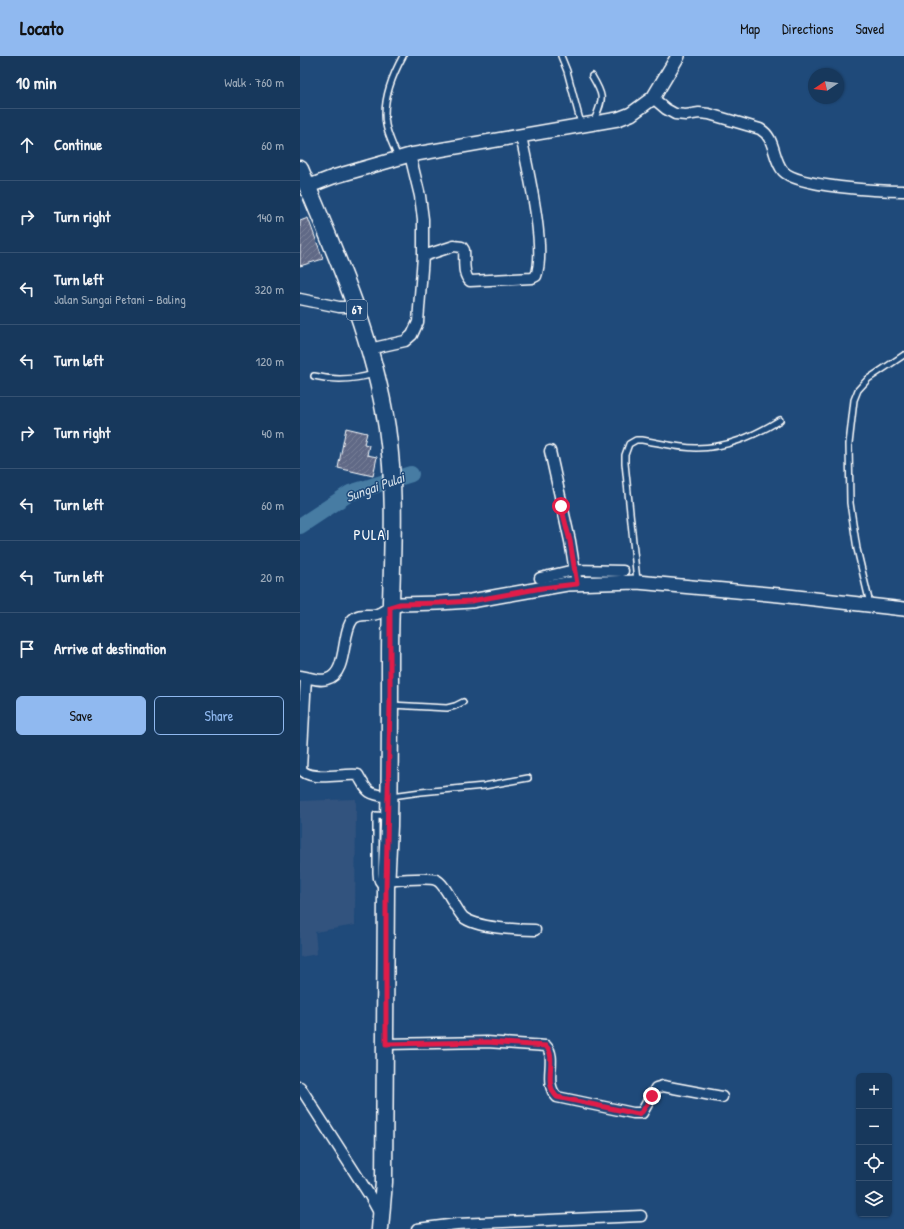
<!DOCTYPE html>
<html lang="en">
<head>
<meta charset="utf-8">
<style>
	:root { --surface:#17385c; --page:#244365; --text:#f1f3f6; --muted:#9eacbb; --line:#365272; --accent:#90b9f0 }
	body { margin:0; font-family:"Patrick Hand",sans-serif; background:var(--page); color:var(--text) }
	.controls { position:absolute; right:12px; bottom:12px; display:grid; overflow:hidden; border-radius:6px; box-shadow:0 1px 3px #0004 }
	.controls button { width:36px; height:36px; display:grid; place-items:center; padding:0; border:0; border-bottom:1px solid var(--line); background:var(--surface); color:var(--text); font:20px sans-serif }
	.compass { position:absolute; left:508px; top:12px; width:36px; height:36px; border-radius:50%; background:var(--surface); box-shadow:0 1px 3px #0004; rotate:257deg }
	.stop { position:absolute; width:12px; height:12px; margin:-9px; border:3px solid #e11d48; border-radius:50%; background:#fff }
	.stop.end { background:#e11d48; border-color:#fff; box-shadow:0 1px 4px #0008 }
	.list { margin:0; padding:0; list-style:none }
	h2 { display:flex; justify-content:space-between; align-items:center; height:52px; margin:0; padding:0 16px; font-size:17px }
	h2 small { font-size:13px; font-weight:400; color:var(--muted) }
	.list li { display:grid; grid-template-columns:26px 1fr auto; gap:12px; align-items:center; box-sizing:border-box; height:72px; padding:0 16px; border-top:1px solid var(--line) }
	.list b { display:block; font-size:15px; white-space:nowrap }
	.list p { margin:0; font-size:13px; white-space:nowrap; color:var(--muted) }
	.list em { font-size:13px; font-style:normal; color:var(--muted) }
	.actions { display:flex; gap:8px; padding:12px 16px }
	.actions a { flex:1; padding:9px 0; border:1px solid var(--accent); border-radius:6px; text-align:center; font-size:14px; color:var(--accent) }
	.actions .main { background:var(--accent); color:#111 }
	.icon { flex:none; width:22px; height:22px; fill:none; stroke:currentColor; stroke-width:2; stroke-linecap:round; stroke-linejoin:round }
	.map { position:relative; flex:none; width:604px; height:1173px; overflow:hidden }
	header { display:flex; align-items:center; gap:24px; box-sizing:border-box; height:56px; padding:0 20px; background:var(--accent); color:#111 }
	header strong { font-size:19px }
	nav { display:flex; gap:22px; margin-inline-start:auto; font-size:14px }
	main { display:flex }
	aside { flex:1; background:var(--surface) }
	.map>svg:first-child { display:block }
	.built { fill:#33537e }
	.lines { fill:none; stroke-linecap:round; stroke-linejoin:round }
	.river { stroke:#467ba3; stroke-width:16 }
	.building { fill:url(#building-hatch); stroke:#fff }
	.service-casing { stroke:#fff; stroke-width:8 }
	.minor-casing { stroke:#fff; stroke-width:13 }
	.tertiary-casing { stroke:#fff; stroke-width:16 }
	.primary-casing { stroke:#fff; stroke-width:19 }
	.service { stroke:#1f4a7a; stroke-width:5 }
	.minor { stroke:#1f4a7a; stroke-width:10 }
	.tertiary { stroke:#1f4a7a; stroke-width:13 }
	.primary { stroke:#1f4a7a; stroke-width:16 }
	.route { stroke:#e11d48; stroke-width:5 }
	.labels { text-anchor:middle; stroke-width:3; stroke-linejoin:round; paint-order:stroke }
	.shield { fill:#1f4a7a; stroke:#bcc9d7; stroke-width:1 }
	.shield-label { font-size:12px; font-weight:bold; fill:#fff }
	.water-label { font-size:14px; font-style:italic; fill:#d1dee8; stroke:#1f4a7a }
	.quarter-label { font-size:15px; letter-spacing:1px; fill:#fff; stroke:#1f4a7a }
</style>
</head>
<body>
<header>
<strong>Locato</strong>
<nav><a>Map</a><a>Directions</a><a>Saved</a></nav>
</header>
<main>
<aside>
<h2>10 min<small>Walk · 760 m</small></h2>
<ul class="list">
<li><svg class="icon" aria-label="ahead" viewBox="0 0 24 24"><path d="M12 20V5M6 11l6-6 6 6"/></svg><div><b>Continue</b></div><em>60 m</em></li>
<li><svg class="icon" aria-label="right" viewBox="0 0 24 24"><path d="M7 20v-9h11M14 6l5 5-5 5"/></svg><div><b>Turn right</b></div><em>140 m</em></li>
<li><svg class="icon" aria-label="left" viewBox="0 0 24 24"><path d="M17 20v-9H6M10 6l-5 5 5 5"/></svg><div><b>Turn left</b><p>Jalan Sungai Petani - Baling</p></div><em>320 m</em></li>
<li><svg class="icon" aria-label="left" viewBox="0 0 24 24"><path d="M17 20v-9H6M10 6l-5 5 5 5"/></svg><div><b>Turn left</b></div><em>120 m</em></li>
<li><svg class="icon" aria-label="right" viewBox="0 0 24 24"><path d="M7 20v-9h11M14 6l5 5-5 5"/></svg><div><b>Turn right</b></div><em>40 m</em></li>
<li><svg class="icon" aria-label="left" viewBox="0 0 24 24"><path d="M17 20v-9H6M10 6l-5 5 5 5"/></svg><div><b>Turn left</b></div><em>60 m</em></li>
<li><svg class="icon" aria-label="left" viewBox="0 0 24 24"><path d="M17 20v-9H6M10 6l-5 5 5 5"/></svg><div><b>Turn left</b></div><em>20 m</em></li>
<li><svg class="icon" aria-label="arrive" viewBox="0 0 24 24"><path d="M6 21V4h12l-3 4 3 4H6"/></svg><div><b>Arrive at destination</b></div></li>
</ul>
<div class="actions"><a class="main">Save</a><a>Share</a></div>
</aside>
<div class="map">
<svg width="604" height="1173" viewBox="0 0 604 1173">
	<defs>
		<pattern id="building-hatch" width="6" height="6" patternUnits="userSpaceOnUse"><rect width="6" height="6" fill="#616986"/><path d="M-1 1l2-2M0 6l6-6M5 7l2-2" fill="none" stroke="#798098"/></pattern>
	</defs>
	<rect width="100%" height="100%" fill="#1f4a7a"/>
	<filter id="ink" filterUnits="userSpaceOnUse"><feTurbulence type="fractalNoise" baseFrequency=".025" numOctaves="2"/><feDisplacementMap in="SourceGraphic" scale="8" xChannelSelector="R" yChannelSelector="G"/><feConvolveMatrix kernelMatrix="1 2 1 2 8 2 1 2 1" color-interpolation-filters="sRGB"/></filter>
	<g filter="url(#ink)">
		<path class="built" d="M56,743L55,869L15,876L17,898L0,901V745Z"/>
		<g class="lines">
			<path class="river" d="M0,470L50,437L111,418"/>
		</g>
		<path class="building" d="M8,162L23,203L0,210V165Z
			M46,372L67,377L64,388L69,389L67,399L77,401L73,420L38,412Z"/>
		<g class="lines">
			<defs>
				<path id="service" d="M261,0L267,15L281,68
					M292,20C305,42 303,42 294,65
					M98,102C94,91 88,80 86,69C82,46 92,20 103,0
					M14,320C35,325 53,324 74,318
					M337,525L325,407V399L329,388L336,384H342C360,387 378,392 396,392C427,392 454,380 480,364
					M570,548L557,493L550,447L549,388L554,344L558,334L568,323L604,299
					M91,649L147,652L155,650L163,646
					M92,740L121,736L184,730L228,722
					M83,831C77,828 76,822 76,817V759L88,760"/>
				<path id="minor" d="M353,42L366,53L375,58L386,59L399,57L409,58L460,73C476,82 472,102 483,115C497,131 581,135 604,135
					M123,200L154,190L162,191L164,194C165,203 162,219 170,225L232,222L236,220C247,193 227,110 221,80
					M0,243L39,251H57
					M69,293L105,285L112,279L118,266L123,200V163L120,140L110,99
					M250,395L270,485L277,528
					M240,522L274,514L323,515
					M0,620C9,621 19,626 27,623C48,618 41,576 53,563C60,556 69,561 77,558C81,557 86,553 90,551
					M6,621L1,713C9,726 43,717 58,719C68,737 68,738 89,741
					M87,825C97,824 128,821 136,824C145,827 155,853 163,861C176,872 218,874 235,874
					M86,988L187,986L246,990C258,1002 242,1026 257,1041L333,1057H342L356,1032L363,1030L422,1041
					M0,1031L70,1140L80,1158
					M117,1173L157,1168L341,1160"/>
				<path id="tertiary" d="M7,131L33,121L110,99L318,63L331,58L353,42L378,0
					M90,551L100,548L139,547L171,545L267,528L337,526L479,539L604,553"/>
				<path id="primary" d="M0,113C36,198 73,280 87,372C98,446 90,524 90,599C90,656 90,713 89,770C88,790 87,811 86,832C86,930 85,1028 84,1126L80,1173"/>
			</defs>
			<use href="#service" class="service-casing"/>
			<use href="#minor" class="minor-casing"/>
			<use href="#tertiary" class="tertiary-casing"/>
			<use href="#primary" class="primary-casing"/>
			<use href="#service" class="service"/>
			<use href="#minor" class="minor"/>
			<use href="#tertiary" class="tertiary"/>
			<use href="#primary" class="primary"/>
		</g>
	</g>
	<g class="lines" filter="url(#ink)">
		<path class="route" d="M261,450L270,485L277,528L242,532L171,545L139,547L100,548L90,551V649L86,831V988L187,986L246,990C258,1002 242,1026 257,1041L338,1058L342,1056L352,1040"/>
	</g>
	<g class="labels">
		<rect class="shield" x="47" y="244" width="20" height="20" rx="3"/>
		<g class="shield-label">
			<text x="57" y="258">67</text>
		</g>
		<g class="water-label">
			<text transform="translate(75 431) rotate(-20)" y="5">Sungai Pulai</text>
		</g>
		<g class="quarter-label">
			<text x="72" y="484">PULAI</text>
		</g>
	</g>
</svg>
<div class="controls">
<button>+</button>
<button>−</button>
<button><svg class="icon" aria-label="locate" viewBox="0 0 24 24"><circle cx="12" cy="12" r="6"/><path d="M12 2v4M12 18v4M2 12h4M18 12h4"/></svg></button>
<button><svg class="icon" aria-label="layers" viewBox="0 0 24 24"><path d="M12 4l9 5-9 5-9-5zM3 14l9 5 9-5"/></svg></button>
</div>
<svg class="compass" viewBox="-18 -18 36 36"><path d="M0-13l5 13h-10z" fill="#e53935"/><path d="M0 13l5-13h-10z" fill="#9eacbb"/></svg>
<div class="stop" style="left:261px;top:450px"></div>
<div class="stop end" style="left:352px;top:1040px"></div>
</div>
</main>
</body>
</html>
